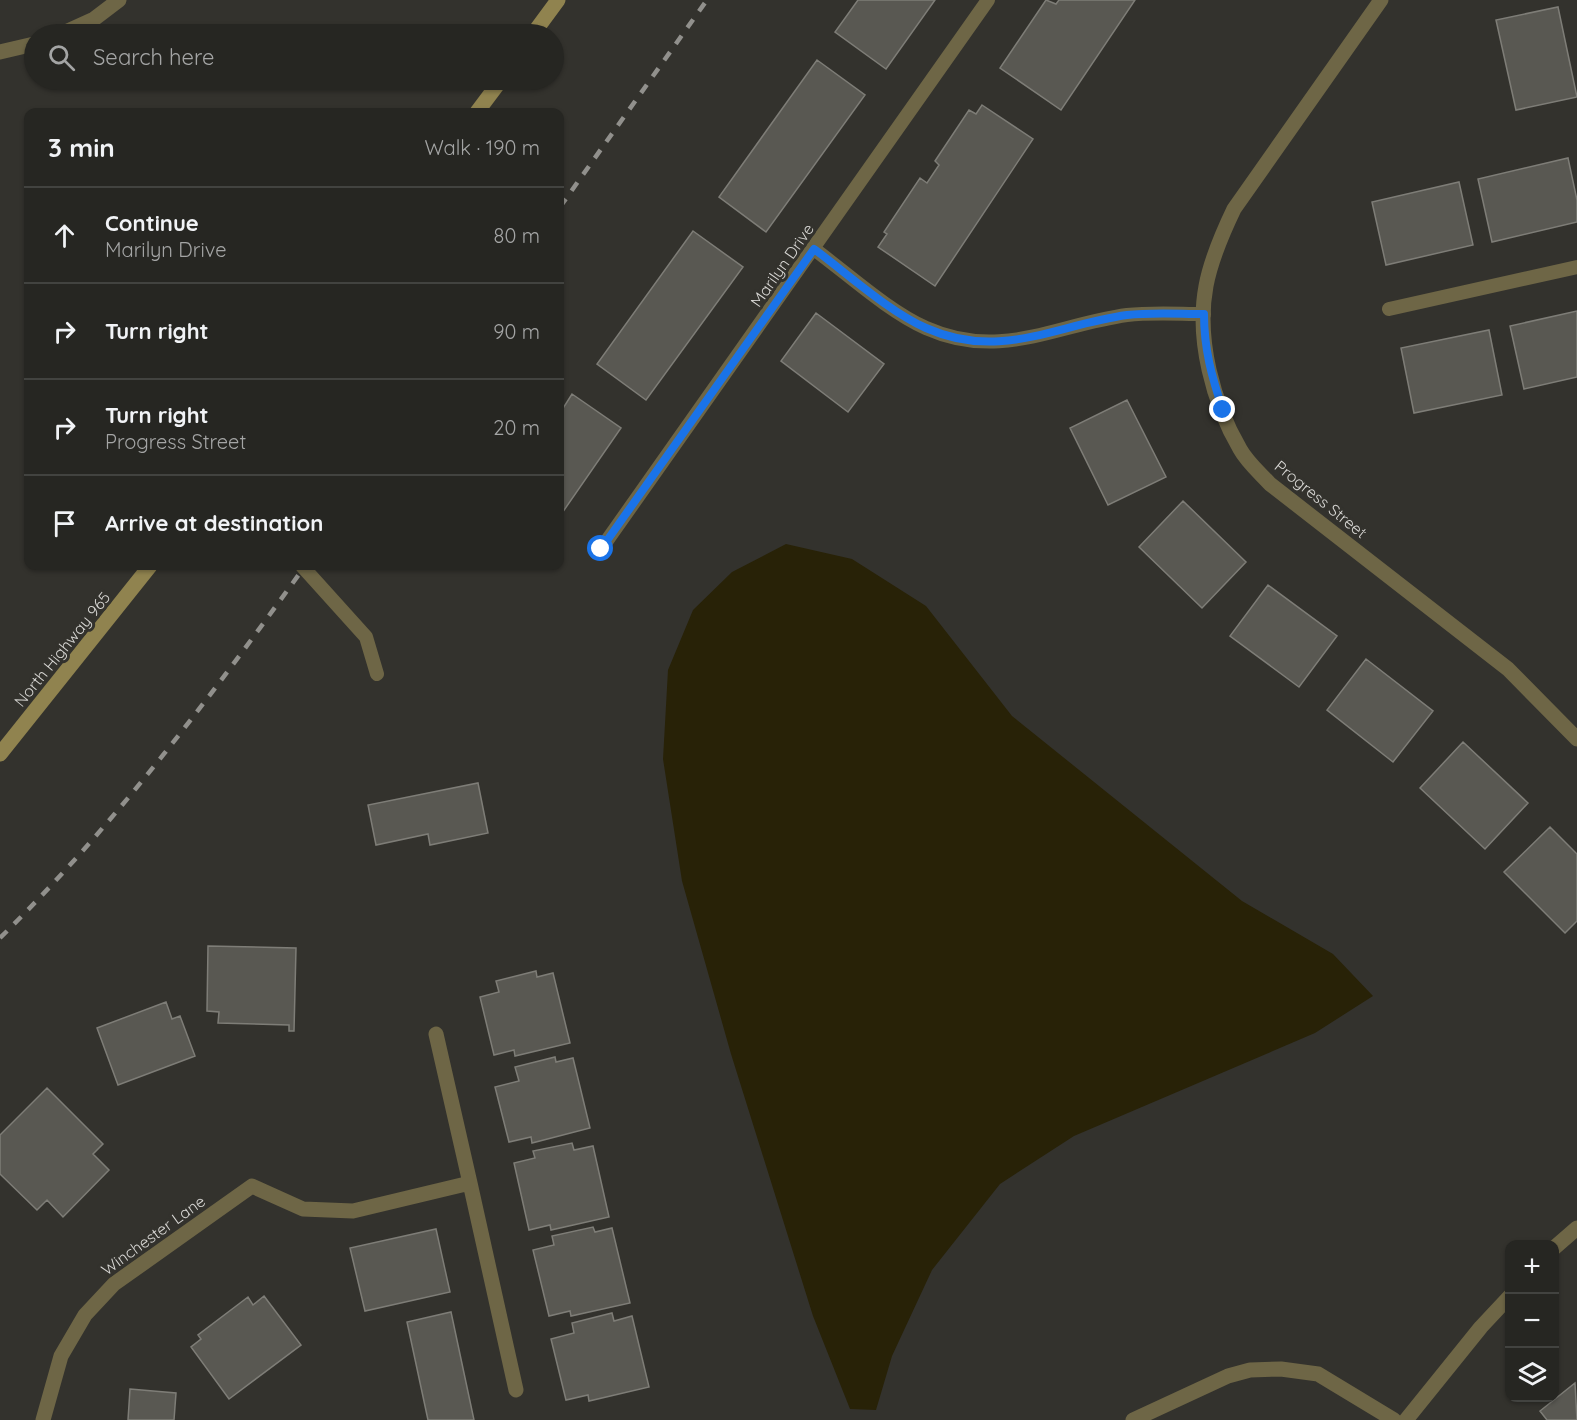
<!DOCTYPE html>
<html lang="en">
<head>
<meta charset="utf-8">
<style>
	:root { --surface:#262622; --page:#32322f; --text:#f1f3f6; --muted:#a4a5a5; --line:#424340 }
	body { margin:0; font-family:Quicksand,sans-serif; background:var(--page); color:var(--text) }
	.controls { position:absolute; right:18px; bottom:18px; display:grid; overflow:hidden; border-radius:12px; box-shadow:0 2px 4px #0004 }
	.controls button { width:54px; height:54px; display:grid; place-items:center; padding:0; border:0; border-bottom:2px solid var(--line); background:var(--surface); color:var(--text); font:30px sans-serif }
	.stop { position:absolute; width:18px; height:18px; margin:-14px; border:4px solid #1a73e8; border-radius:50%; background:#fff }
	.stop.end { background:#1a73e8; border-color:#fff; box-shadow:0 2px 6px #0008 }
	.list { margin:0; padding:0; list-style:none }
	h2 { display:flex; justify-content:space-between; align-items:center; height:78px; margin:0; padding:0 24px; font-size:26px }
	h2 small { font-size:20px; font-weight:400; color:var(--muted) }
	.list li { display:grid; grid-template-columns:39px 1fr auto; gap:18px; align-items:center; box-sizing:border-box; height:96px; padding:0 24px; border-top:2px solid var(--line) }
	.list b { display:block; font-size:22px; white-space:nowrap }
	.list p { margin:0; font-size:20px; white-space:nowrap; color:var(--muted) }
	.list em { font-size:20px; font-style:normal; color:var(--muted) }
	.icon { flex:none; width:33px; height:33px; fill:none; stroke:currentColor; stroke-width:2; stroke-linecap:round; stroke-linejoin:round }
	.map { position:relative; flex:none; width:1577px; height:1420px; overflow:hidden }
	.search { position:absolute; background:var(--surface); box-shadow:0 2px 4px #0004; left:24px; top:24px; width:540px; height:66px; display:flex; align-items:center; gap:15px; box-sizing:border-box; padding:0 21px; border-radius:33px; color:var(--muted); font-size:22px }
	.panel { position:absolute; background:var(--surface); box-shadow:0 2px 4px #0004; left:24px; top:108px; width:540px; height:462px; border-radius:12px }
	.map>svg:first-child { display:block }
	.water { fill:#282207 }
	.building { fill:#595852; stroke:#7e7d77; stroke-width:1.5 }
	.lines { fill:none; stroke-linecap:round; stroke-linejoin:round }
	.lane { stroke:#6e6646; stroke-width:14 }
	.street { stroke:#6e6646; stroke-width:15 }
	.secondary { stroke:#90834f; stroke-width:15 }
	.rail { stroke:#91908c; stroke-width:4.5; stroke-dasharray:10 10; stroke-linecap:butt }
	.route { stroke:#1a73e8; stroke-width:8 }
	.labels { text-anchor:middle; stroke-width:6; stroke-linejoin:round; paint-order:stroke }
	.street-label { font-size:16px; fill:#d7d6d3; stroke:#33322d }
</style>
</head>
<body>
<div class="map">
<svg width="1577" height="1420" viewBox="0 0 1577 1420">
	<rect width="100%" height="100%" fill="#33322d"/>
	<path class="water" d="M786,544L852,559L926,606L1012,716L1242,901L1333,954L1373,996L1315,1033L1074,1136L1000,1184L932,1270L892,1356L876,1410L850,1409L813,1316L731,1054L682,881L663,759L668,670L693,610L732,572Z"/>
	<path class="building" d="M858,0H935L886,69L835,32Z
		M1046,0L1056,4L1059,0H1135L1061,110L1000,68Z
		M1558,7L1577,97L1516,110L1496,20Z
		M817,60L865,95L766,232L719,197Z
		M982,105L1033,139L935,286L878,247L887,234L884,232L920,178L927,183L939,165L935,161L969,110L976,114Z
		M1568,158L1577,200V222L1492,242L1478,179Z
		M1459,182L1473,245L1386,265L1372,202Z
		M693,231L743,267L646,400L597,364Z
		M1577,311V377L1524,389L1510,326Z
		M816,313L884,364L848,412L781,361Z
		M1489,330L1502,395L1414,413L1401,348Z
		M572,394L621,428L560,516V413Z
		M1127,400L1166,477L1108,505L1070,428Z
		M1183,501L1246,562L1202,608L1139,547Z
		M1268,585L1337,636L1299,687L1230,636Z
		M1366,659L1433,711L1393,762L1327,710Z
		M1463,742L1528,803L1485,849L1420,788Z
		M478,783L488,833L430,845L428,834L376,845L368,805Z
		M1550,827L1577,854V921L1565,933L1504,872Z
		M208,946L296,948L294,1031H289V1025L218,1023L219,1012L207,1011Z
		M536,971L537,977L553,973L570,1043L515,1056L514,1050L494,1055L480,997L499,992L496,981Z
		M166,1002L172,1019L180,1016L195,1056L118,1085L97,1028Z
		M555,1057L556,1062L573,1058L590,1128L532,1143L531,1137L509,1142L495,1087L519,1081L515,1067Z
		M47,1088L103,1144L93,1154L109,1170L63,1217L47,1200L37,1210L0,1174V1135Z
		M572,1143L574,1150L593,1146L609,1217L551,1230L550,1225L529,1230L514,1163L535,1158L533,1151Z
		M593,1227L595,1232L612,1228L630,1303L571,1316L570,1311L549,1316L533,1250L554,1245L552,1236Z
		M436,1229L450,1292L365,1311L350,1248Z
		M264,1296L301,1345L229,1399L191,1347L201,1339L198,1335L248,1297L253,1305Z
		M451,1312L474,1420H428L407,1322Z
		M612,1313L614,1321L632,1316L649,1387L589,1401L588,1395L566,1400L551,1339L574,1333L572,1323Z
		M1575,1383L1577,1420H1547L1540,1411Z
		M130,1389L176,1393L174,1420H128Z"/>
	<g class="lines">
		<path class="lane" d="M814,249C848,274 888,311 926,328C1000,361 1055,325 1127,315C1152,312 1179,314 1204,314
			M1389,309L1577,267
			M601,549L988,0
			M302,566L366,637L377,674"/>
		<path class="street" d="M1381,0L1234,209C1222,234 1211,259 1206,286C1196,339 1213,403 1240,449C1247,462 1260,473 1270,484L1508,669L1577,739
			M61,34L94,19L119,0
			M0,52L34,44
			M436,1034L470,1183
			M1554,1248L1577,1228
			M43,1420L61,1356L85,1315L114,1284L252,1186L303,1209L353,1211L470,1183L516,1390
			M1133,1420L1228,1376L1250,1370L1281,1369L1318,1374L1394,1420
			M1406,1420L1481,1327L1510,1296"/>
		<path class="secondary" d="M533,34L558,0
			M477,112L501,80
			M0,754L150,566"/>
		<path class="rail" d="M560,207L707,0
			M0,938C114,826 212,695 305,566"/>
	</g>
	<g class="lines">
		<path class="route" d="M601,549L814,249C848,274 888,311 926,328C1000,361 1055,325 1127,315C1152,312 1179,314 1204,314C1204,349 1212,378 1223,410"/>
	</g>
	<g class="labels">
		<g class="street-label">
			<text transform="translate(782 265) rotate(-55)" y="6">Marilyn Drive</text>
			<text transform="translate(1321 499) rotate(39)" y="6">Progress Street</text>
			<text transform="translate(62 649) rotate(-51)" y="6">North Highway 965</text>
			<text transform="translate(153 1235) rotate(-36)" y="6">Winchester Lane</text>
		</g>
	</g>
</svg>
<div class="controls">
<button>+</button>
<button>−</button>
<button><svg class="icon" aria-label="layers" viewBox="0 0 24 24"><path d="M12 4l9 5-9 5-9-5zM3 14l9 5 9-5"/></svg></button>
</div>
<div class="stop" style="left:601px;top:549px"></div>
<div class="stop end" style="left:1223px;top:410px"></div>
<div class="search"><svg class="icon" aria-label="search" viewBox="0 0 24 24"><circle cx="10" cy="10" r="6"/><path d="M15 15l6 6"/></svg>Search here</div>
<section class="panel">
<h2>3 min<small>Walk · 190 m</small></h2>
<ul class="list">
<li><svg class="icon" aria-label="ahead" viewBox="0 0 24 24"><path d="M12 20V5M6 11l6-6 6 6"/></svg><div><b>Continue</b><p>Marilyn Drive</p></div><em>80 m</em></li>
<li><svg class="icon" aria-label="right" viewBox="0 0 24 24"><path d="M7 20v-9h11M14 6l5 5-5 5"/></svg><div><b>Turn right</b></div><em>90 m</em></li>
<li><svg class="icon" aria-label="right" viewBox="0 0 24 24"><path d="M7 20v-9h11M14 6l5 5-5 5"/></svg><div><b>Turn right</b><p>Progress Street</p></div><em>20 m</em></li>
<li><svg class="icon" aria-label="arrive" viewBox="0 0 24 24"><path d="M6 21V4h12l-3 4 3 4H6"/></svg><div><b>Arrive at destination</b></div></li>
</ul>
</section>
</div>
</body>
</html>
